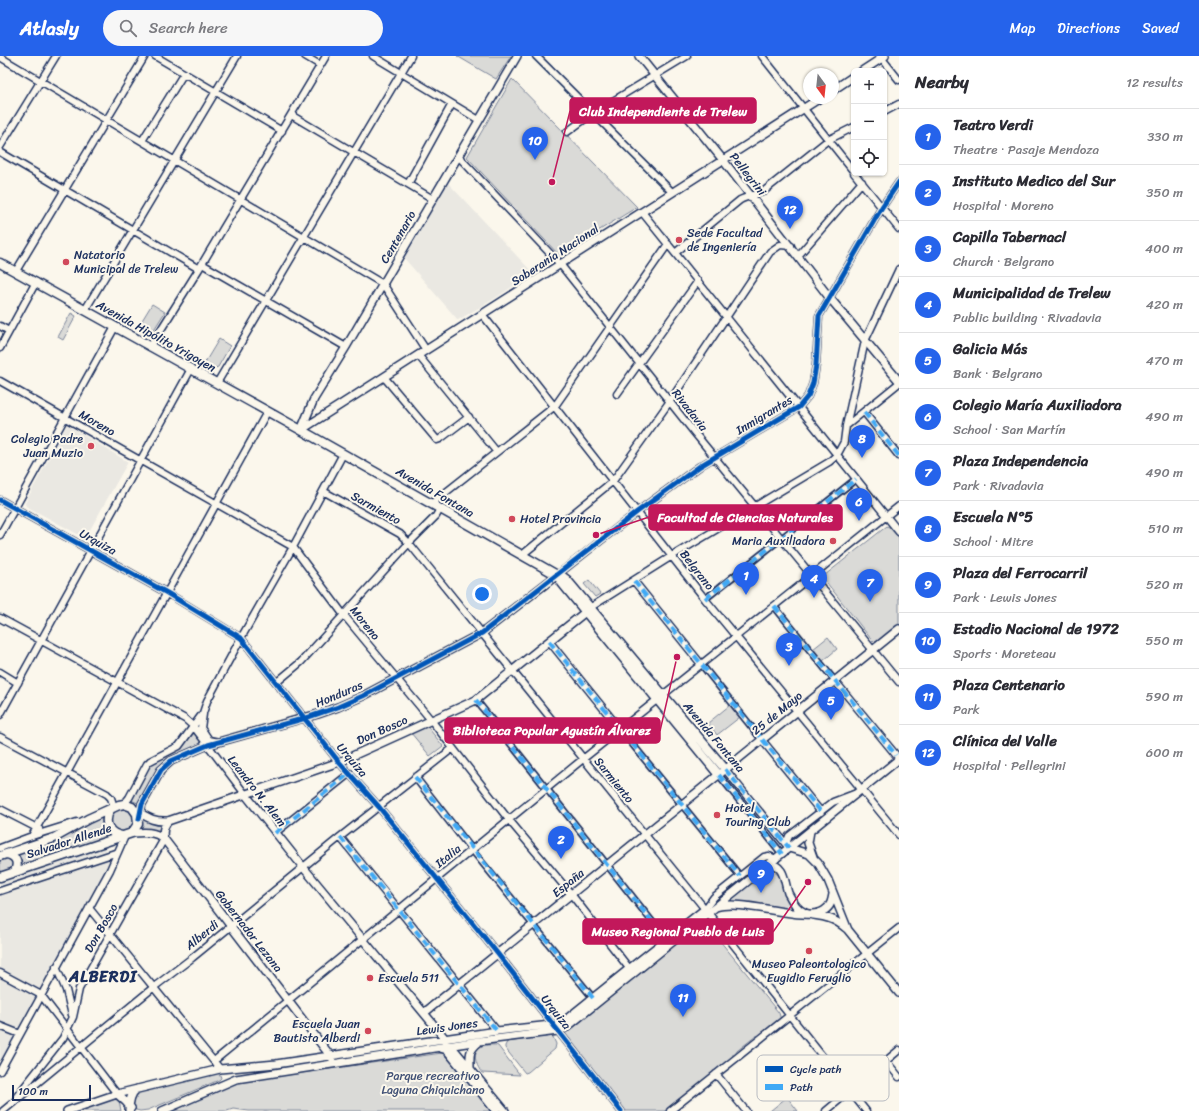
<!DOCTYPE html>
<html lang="en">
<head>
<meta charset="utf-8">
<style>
	:root { --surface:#fff; --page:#f7f7f7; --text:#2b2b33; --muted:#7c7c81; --line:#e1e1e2; --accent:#2563eb }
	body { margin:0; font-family:Sriracha,sans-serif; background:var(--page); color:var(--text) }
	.controls { position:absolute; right:12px; top:12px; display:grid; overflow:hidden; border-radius:6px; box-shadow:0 1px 3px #0004 }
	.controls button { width:36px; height:36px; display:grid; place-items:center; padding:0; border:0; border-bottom:1px solid var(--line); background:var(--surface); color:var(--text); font:20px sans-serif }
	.compass { position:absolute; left:803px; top:12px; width:36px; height:36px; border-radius:50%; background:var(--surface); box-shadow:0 1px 3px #0004; rotate:165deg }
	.scale { position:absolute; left:12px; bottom:10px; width:79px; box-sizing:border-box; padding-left:4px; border:2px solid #1b2f5e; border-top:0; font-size:11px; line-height:14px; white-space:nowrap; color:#1b2f5e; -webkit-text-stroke:3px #fbf7ec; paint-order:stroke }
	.you { position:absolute; left:482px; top:538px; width:14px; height:14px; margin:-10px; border:3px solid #fff; border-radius:50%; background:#1a73e8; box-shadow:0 0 0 6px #1a73e833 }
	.badge { display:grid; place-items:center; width:26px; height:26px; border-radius:50%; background:var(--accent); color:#fff; font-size:13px; font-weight:700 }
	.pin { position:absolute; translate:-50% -33px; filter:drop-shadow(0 1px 2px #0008) }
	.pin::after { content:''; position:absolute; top:21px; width:14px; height:12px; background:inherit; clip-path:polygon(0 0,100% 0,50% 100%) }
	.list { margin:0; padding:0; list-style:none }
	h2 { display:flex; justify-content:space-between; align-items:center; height:52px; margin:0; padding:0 16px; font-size:17px }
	h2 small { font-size:13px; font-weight:400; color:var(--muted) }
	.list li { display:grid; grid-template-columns:26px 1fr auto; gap:12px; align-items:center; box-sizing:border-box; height:56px; padding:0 16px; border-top:1px solid var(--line) }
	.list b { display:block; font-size:15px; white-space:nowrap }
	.list p { margin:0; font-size:13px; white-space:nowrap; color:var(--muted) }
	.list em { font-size:13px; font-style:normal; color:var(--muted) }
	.icon { flex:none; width:22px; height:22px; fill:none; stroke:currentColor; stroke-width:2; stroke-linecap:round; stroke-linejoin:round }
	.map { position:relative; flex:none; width:899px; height:1055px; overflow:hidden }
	header { display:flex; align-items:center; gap:24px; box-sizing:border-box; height:56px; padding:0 20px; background:var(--accent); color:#fff }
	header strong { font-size:19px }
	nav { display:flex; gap:22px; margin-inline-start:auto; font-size:14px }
	.search { width:280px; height:36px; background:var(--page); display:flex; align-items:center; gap:10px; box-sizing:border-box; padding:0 14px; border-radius:22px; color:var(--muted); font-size:15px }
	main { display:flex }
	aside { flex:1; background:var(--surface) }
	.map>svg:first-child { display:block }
	.built { fill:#eae8e2 }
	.green { fill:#dadad7; stroke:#7a849a }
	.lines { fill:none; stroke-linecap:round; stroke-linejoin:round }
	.pedestrian-casing { stroke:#1b2f5e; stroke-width:8 }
	.minor-casing { stroke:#1b2f5e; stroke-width:9 }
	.tertiary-casing { stroke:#1b2f5e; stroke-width:10 }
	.secondary-casing { stroke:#1b2f5e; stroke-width:11 }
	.pedestrian { stroke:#fbf7ec; stroke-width:4.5 }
	.minor { stroke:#fbf7ec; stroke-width:6 }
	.tertiary { stroke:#fbf7ec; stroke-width:7 }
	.secondary { stroke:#fbf7ec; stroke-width:8 }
	.quiet { stroke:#3fa9f5; stroke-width:4; stroke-dasharray:8 4; stroke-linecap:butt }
	.cycleway-casing { stroke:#fbf7ec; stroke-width:8 }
	.cycleway { stroke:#0057b8; stroke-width:5 }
	.poi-dot { fill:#d1495b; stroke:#fbf7ec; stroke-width:1.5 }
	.labels { text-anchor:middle; stroke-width:4; stroke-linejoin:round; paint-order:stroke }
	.street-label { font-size:12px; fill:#1b2f5e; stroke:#fbf7ec }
	.poi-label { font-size:12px; fill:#1b2f5e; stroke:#fbf7ec; text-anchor:start }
	.park-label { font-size:12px; fill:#415176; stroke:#fbf7ec }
	.district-label { font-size:16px; font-weight:bold; letter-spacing:1px; fill:#1b2f5e; stroke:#fbf7ec }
	.key { fill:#fbf7ec; stroke:#b8bbc1; stroke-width:1 }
	.key-label { font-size:11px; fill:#1b2f5e }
	.leader { fill:none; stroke:#c2185b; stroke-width:1.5 }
	.callout-dot { fill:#c2185b; stroke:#fbf7ec; stroke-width:1.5 }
	.callout { fill:#c2185b; stroke:#c2185b; stroke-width:1.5 }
	.callout-label { font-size:13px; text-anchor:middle; font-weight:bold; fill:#fff }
</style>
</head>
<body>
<header>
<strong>Atlasly</strong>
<div class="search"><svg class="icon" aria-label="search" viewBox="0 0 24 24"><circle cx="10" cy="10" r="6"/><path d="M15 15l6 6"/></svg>Search here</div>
<nav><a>Map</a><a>Directions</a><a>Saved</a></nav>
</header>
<main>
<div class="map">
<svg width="899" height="1055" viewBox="0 0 899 1055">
	<rect width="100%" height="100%" fill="#fbf7ec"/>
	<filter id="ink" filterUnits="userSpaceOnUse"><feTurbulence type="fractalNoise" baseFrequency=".025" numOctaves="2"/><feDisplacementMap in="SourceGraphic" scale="8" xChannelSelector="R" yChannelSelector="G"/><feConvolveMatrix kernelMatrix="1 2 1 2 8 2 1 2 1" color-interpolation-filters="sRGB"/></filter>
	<g filter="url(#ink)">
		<path class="built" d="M448,127L533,217L494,243L458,264L404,202Z
			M67,369L128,406L87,479L83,481L26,450L25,447Z
			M105,790L110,804L0,1006V826Z"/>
		<path class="green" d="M457,0H511L496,23Z
			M512,23L637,151L559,199L467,101Z
			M152,248L165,256L153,275L148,276L138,271Z
			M71,257L76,260L63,284L58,281Z
			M219,283L230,290L218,311L212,313L204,308Z
			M887,470L889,471L899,482V568L878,585L874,586L871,583L823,522L825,519Z
			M589,524L600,538L595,541L584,528Z
			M828,581L837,593L823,605L813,593Z
			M730,649L740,661L717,679L708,667Z
			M426,669L443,690L430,700L411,677Z
			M195,676L201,685L200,690L168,704L140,748L131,744L148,710L156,705L175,696L182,691Z
			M110 764a12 12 0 1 1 24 0a12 12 0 1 1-24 0Z
			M102,759V771L111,779L0,817V803Z
			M143,762L155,767L162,768L160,776L152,773L138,774L140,771Z
			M768,815C784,816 781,830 786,841C789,847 793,851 798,855L728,846V844L763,817Z
			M702,867L706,868L779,957L781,964L762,980H756L733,998V1003L667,1055H626L566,981L565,977Z
			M550,980L553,981L556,988L555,993L528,1016L525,1017L505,992V990L507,986Z
			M496,989L498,990L520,1019L482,1017C477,1011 471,997 480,991C484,988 492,989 496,989Z
			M442,997L459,1013L491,1055H249L233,1053L227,1055H169L238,1026Z
			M219,1016L221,1022L219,1024L148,1054L140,1055L136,1054L133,1048L135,1037L141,1033Z
			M787,1041L798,1055H770Z
			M113,1043L119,1044L121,1055H79Z"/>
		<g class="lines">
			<defs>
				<path id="pedestrian" d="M705,543L856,423
					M774,550L835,625
					M701,608L762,684
					M476,644L666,883
					M620,673L740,820
					M719,719L782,798
					M472,794L593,942"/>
				<path id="minor" d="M155,0L282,75
					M305,0L320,9
					M373,0L479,64
					M536,0L672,136
					M762,0L854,116
					M880,0L899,24
					M0,1L383,228L426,294
					M884,56L899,48
					M291,59L433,143
					M567,76L593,57L687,0
					M142,85L184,17
					M0,91L56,0
					M0,96L199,213
					M458,100L560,208L693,375L899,626
					M854,117L899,173
					M408,128L452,48
					M642,156L899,476
					M675,197L740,144C748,140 756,139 764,135L828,84L854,71
					M798,200L862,126
					M202,208L346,291
					M16,215L145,0
					M85,254L237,0
					M482,258L705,543L899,779
					M0,270L9,275
					M150,291L199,213L326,0
					M0,292L36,226
					M418,299L496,395
					M384,321L437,384L440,383L469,361
					M0,325L293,491L343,558L431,664L509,764L571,838L632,916
					M217,327L411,0
					M617,338L698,225
					M864,356L899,400
					M846,370L899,327
					M323,435L400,478L409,487L705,853L866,1055
					M0,444L167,537L241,582L339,706L379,751L497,897L621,1055
					M431,448L555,350L668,188
					M0,479L115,271
					M522,499L613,425L670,345L770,196L780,189L791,190
					M557,519L637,456L700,410L799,351L808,340L813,327L816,309L819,260L882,151L899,126
					M634,525L701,608
					M591,551L672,500L829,406L837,399L844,386L846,370L865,285L899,213
					M0,562L185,663L194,671L245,738
					M549,585L620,673
					M0,616L18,627
					M835,625L896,699
					M277,626L301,606L409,487L436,460L440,453
					M203,658L201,672L209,684L219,686
					M0,659L191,313
					M0,681L107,738L111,742L114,751
					M762,684L821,756
					M725,713L789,792
					M415,721L472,794
					M124,748L129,742L147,708L150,705L179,690L203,657L207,645L241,582L293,491L343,398
					M0,753L39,773
					M275,777L350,717
					M32,780L267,356
					M340,781L497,975
					M0,792L32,780L77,766
					M789,792L787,785L789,780L833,746L854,738
					M0,835L118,796
					M89,852L220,1013
					M705,853L714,841L764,801L769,800L776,803
					M56,911L66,934L72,959
					M0,917L41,939L117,1038
					M0,970L20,978
					M214,1005L583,703L899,450
					M886,1005L899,1021
					M0,1015L110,814L125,780
					M716,1018L746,1055
					M17,1040L63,982L73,961L79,933L164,783
					M3,1055L154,931L192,902L340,781L453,692
					M670,1055L899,872
					M826,1055L899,994"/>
				<path id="tertiary" d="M639,0L723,104L829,241L899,325
					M862,15L885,0
					M833,34L854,20
					M301,374L820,42
					M301,374L314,343L346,291L517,0
					M245,738L303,811L505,1055
					M135,754C147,761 153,766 168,765L339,706L476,644L589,553
					M139,761L142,748L161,714L171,705L208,689L318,658L338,651L363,640L482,577L557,519
					M810,775L808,787L813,801
					M132,777C144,776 155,775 164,783L332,1002
					M164,783C162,776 163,771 168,765
					M789,792L809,798L818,807L828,824L848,874L899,937
					M769,808C785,809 784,825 788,837C790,841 793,846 796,850C805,861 816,858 828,862C835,864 841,868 847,873
					M716,851C744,842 806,868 825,854C831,850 832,844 833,838
					M424,957L899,573
					M440,992L447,994L496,1055
					M470,1012C470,999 468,995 479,986
					M117,1038L126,1046L131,1052
					M67,1055L117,1038L220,1013L276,1008L497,975L560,968L563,966L629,913L705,853
					M129,1055C129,1047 130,1038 137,1033
					M162,1055L236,1023L479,985L558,975L567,971L899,703"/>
				<path id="secondary" d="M0,207L301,374L557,519L563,521L567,524L725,713
					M557,519L562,527L719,719
					M110,754C103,766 108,778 122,780
					M6,798C16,799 19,807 15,815
					M0,800L54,782L88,763L119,749L124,748L132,751L137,758L138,768L132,777L0,821"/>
			</defs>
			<use href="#pedestrian" class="pedestrian-casing"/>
			<use href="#minor" class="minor-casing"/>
			<use href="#tertiary" class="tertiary-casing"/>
			<use href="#secondary" class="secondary-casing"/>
			<use href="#pedestrian" class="pedestrian"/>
			<use href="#minor" class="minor"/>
			<use href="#tertiary" class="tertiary"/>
			<use href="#secondary" class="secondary"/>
			<path class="quiet" d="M864,356L899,400
				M634,525L821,756
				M705,543L856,423
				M774,550L896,699
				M549,585L740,820
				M476,644L666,883
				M725,713L789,792
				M719,719L782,798
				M415,721L593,942
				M275,777L350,717
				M340,781L497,975"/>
			<defs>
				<path id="cycleway" d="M0,444L167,537L241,582L339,706L379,751L497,897L621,1055
					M139,763L142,748L161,714L171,705L208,689L306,662L338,651L363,640L482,577L637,456L700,410L799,351L808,340L813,327L816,309L819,260L882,151L899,126"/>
			</defs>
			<use href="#cycleway" class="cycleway-casing"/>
			<use href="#cycleway" class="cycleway"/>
		</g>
	</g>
	<g class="poi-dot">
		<circle cx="679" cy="184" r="4"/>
		<circle cx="66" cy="206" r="4"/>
		<circle cx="91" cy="390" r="4"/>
		<circle cx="512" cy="463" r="4"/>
		<circle cx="833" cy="485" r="4"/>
		<circle cx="717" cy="759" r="4"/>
		<circle cx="809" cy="895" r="4"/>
		<circle cx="370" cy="922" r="4"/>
		<circle cx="368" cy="975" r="4"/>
	</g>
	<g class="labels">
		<g class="street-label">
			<text transform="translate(748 118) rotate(52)" y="4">Pellegrini</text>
			<text transform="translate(398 181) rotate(-60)" y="4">Centenario</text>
			<text transform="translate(555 199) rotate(-33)" y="4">Soberanía Nacional</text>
			<text transform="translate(156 280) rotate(29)" y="4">Avenida Hipólito Yrigoyen</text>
			<text transform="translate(690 354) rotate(52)" y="4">Rivadavia</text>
			<text transform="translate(764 359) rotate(-31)" y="4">Inmigrantes</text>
			<text transform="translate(97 367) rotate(30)" y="4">Moreno</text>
			<text transform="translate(435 436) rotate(30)" y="4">Avenida Fontana</text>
			<text transform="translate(376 452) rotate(29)" y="4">Sarmiento</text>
			<text transform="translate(98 486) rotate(29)" y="4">Urquiza</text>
			<text transform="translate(697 514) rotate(52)" y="4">Belgrano</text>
			<text transform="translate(365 567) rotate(51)" y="4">Moreno</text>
			<text transform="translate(339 638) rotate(-23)" y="4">Honduras</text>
			<text transform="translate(777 657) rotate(-39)" y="4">25 de Mayo</text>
			<text transform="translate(382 674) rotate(-24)" y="4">Don Bosco</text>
			<text transform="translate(714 681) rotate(50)" y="4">Avenida Fontana</text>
			<text transform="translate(352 704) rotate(50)" y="4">Urquiza</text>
			<text transform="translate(614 724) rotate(51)" y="4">Sarmiento</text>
			<text transform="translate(257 735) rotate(52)" y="4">Leandro N. Alem</text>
			<text transform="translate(69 785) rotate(-18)" y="4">Salvador Allende</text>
			<text transform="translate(448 800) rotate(-39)" y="4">Italia</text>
			<text transform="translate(568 827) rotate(-39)" y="4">España</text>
			<text transform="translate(101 872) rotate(-60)" y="4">Don Bosco</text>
			<text transform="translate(249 875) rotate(52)" y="4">Gobernador Lezana</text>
			<text transform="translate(202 879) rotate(-39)" y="4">Alberdi</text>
			<text transform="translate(556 956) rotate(52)" y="4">Urquiza</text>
			<text transform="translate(447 971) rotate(-8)" y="4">Lewis Jones</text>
		</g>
		<g class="poi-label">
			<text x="687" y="181">Sede Facultad<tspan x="687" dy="14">de Ingeniería</tspan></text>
			<text x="74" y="203">Natatorio<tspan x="74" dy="14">Municipal de Trelew</tspan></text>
			<text x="83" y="387" text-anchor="end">Colegio Padre<tspan x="83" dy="14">Juan Muzio</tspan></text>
			<text x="520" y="467">Hotel Provincia</text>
			<text x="825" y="489" text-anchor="end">Maria Auxiliadora</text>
			<text x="725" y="756">Hotel<tspan x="725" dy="14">Touring Club</tspan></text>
			<text x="809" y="912" text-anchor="middle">Museo Paleontologico<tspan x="809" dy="14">Eugidio Feruglio</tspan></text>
			<text x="378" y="926">Escuela 511</text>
			<text x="360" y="972" text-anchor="end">Escuela Juan<tspan x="360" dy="14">Bautista Alberdi</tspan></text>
		</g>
		<g class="park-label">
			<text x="433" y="1024">Parque recreativo<tspan x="433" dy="14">Laguna Chiquichano</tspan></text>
		</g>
		<g class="district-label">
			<text x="103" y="926">ALBERDI</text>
		</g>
	</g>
	<rect x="757" y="999" width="132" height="46" rx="6" class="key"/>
	<rect x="765" y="1010" width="18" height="6" fill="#0057b8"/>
	<rect x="765" y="1028" width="18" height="6" fill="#3fa9f5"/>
	<g class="key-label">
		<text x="790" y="1017">Cycle path</text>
		<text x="790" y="1035">Path</text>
	</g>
	<path class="leader" d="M552 126L570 55M596 479L649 461M677 601L660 675M808 826L773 876"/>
	<g class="callout-dot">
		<circle cx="552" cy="126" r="4"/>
		<circle cx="596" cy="479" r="4"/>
		<circle cx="677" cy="601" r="4"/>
		<circle cx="808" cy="826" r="4"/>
	</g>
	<g class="callout">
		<rect x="570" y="42" width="186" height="25" rx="4"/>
		<rect x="649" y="449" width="193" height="25" rx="4"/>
		<rect x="445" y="662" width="215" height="25" rx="4"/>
		<rect x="583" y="863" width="190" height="25" rx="4"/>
	</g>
	<g class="callout-label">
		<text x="663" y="60">Club Independiente de Trelew</text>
		<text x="745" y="466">Facultad de Ciencias Naturales</text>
		<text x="552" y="679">Biblioteca Popular Agustín Álvarez</text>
		<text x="678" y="880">Museo Regional Pueblo de Luis</text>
	</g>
</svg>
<div class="controls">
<button>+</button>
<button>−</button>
<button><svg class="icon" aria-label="locate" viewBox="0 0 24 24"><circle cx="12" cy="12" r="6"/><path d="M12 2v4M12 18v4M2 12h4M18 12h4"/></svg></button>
</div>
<svg class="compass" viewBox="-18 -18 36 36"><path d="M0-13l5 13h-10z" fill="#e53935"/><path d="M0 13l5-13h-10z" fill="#7c7c81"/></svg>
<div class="scale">100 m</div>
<div class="you"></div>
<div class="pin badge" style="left:746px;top:539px">1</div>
<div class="pin badge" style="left:561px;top:803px">2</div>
<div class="pin badge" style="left:789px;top:610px">3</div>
<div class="pin badge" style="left:814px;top:542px">4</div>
<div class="pin badge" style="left:831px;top:664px">5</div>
<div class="pin badge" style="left:859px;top:465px">6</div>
<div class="pin badge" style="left:870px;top:546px">7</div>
<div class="pin badge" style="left:862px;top:402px">8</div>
<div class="pin badge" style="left:761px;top:837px">9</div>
<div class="pin badge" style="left:535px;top:104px">10</div>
<div class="pin badge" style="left:683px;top:961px">11</div>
<div class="pin badge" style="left:790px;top:173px">12</div>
</div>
<aside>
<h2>Nearby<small>12 results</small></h2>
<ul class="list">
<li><span class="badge">1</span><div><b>Teatro Verdi</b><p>Theatre · Pasaje Mendoza</p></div><em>330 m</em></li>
<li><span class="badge">2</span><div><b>Instituto Medico del Sur</b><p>Hospital · Moreno</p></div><em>350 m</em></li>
<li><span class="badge">3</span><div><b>Capilla Tabernacl</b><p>Church · Belgrano</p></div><em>400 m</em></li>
<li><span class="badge">4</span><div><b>Municipalidad de Trelew</b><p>Public building · Rivadavia</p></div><em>420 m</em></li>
<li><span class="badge">5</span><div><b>Galicia Más</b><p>Bank · Belgrano</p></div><em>470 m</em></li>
<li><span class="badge">6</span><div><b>Colegio María Auxiliadora</b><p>School · San Martín</p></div><em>490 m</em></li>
<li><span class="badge">7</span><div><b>Plaza Independencia</b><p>Park · Rivadavia</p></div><em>490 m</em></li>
<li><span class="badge">8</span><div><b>Escuela N°5</b><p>School · Mitre</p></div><em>510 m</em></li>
<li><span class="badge">9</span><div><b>Plaza del Ferrocarril</b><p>Park · Lewis Jones</p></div><em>520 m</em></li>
<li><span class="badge">10</span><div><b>Estadio Nacional de 1972</b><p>Sports · Moreteau</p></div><em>550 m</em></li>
<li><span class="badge">11</span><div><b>Plaza Centenario</b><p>Park</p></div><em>590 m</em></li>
<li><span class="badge">12</span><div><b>Clínica del Valle</b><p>Hospital · Pellegrini</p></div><em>600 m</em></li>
</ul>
</aside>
</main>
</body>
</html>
